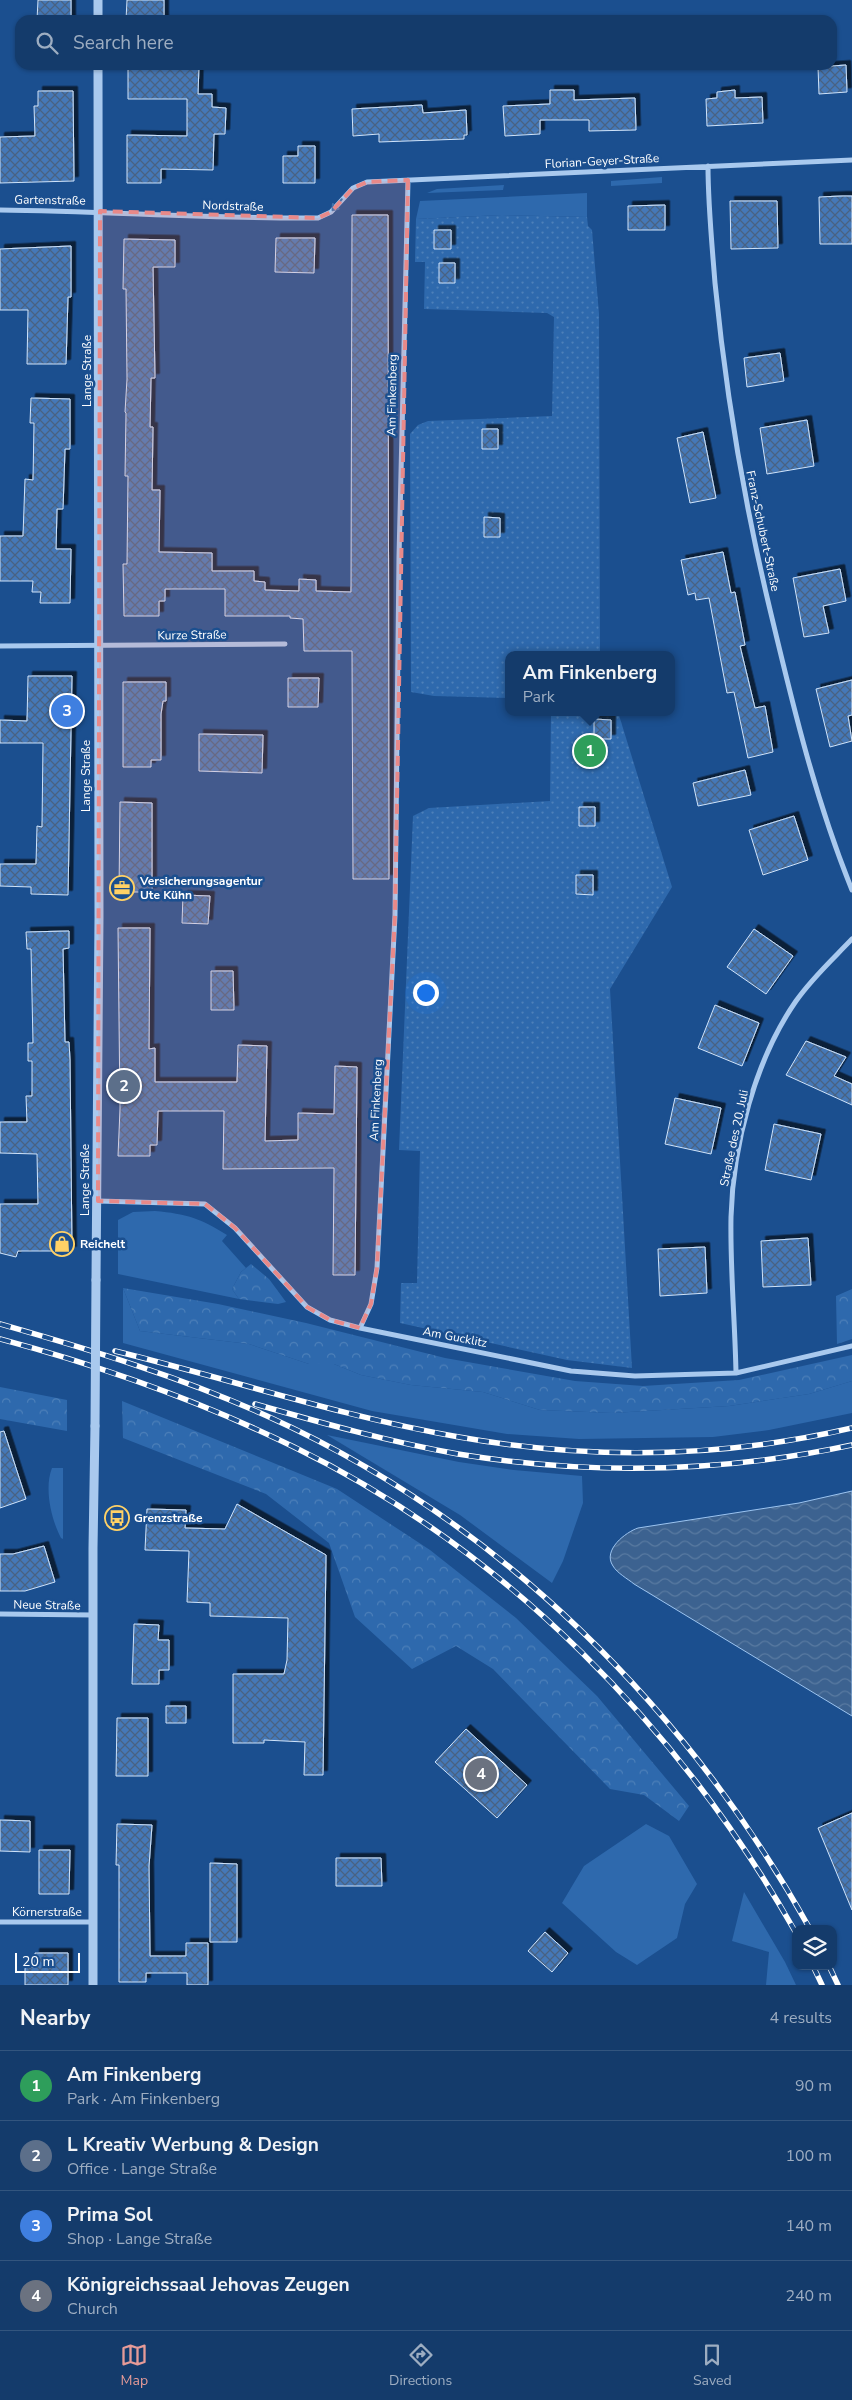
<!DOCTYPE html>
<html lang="en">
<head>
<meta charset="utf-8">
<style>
	:root { --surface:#143b6b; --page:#1d4271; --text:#f1f3f6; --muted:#9dadc1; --line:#33557e; --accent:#e69b98 }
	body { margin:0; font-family:"Nunito Sans",sans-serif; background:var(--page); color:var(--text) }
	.controls { position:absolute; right:15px; bottom:15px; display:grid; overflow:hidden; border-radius:10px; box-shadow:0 1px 4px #0004 }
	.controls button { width:45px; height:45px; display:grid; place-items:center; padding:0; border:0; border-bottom:1px solid var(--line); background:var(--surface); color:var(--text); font:25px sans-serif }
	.scale { position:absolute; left:15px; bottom:12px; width:65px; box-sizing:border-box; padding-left:5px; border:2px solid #fff; border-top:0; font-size:14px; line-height:18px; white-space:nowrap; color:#fff; -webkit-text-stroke:4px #1b4f8f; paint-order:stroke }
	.you { position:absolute; left:425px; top:992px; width:18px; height:18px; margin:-12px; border:4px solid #fff; border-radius:50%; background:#1a73e8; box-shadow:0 0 0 8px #1a73e833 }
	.badge { display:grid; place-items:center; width:32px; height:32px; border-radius:50%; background:var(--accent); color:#fff; font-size:16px; font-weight:700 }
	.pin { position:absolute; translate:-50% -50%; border:2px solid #fff; box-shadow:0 1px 5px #0006 }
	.popup { position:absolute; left:505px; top:651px; width:170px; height:65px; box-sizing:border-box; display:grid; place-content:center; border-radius:10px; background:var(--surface); filter:drop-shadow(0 1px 4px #0005); font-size:16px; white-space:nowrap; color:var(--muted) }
	.popup b { font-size:19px; color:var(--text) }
	.popup::after { content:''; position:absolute; left:50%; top:100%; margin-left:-10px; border:10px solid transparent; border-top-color:var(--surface) }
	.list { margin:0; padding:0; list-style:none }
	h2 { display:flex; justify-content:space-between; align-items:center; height:65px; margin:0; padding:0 20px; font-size:21px }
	h2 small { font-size:16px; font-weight:400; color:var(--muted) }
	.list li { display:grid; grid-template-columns:32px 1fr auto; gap:15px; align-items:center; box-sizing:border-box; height:70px; padding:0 20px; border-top:1px solid var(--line) }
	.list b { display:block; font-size:19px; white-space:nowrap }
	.list p { margin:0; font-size:16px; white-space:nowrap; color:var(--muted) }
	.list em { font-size:16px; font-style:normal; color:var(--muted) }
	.icon { flex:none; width:28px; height:28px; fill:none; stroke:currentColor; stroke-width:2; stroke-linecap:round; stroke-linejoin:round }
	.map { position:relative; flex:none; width:852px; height:1985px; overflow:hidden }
	.search { position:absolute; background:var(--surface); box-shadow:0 1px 4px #0004; left:15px; right:15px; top:15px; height:55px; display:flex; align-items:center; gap:12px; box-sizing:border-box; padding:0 18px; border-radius:15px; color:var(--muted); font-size:19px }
	.sheet { height:345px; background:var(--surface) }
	nav { display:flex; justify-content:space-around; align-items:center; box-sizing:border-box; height:70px; border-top:1px solid var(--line); background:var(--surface); font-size:14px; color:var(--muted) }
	nav a { display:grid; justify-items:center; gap:2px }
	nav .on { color:var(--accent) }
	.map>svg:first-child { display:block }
	.grass { fill:#2e69ad }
	.forest { fill:url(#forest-crowns) }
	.garden { fill:url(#garden-dots) }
	.water { fill:url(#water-waves); stroke:#9cc4f0 }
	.building { fill:url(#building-cross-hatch); stroke:#cfe3fa; filter:url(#shadow) }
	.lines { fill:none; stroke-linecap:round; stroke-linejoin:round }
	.minor { stroke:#a9c9ee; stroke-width:5 }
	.tertiary { stroke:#a9c9ee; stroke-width:9 }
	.rail-casing { stroke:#fff; stroke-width:5.5 }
	.rail { stroke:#1b4f8f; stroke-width:4; stroke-dasharray:11; stroke-linecap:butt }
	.tertiary-bridge { stroke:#a9c9ee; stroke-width:9 }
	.oneway { stroke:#4674ac }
	.marked { fill:#e88989; fill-opacity:0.2; stroke:#e88989; stroke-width:4; stroke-dasharray:10 6; stroke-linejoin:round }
	.labels { text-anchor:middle; stroke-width:5; stroke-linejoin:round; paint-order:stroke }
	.street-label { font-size:12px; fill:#fff; stroke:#1b4f8f }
	.poi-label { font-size:12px; font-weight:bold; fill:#fff; stroke:#1b4f8f; text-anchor:start }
</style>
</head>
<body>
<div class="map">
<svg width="852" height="1985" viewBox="0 0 852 1985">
	<defs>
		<pattern id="forest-crowns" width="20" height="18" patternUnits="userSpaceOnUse" patternTransform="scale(1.25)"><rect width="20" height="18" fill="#2e69ad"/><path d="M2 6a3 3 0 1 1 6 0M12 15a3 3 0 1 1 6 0" fill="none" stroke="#4d80b9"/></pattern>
		<pattern id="garden-dots" width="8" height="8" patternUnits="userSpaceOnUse" patternTransform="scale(1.25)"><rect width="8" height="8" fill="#2e69ad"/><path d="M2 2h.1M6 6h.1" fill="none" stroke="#4d80b9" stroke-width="1.8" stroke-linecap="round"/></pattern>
		<pattern id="water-waves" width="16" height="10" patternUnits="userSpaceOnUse" patternTransform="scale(1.25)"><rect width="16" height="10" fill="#3c6290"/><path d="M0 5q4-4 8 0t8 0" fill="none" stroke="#597aa1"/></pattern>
		<pattern id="building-cross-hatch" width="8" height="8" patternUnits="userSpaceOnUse" patternTransform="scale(1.25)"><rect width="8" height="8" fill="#4478b7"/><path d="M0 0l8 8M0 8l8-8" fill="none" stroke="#486282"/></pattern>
		<filter id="shadow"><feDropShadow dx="4.5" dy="-4.5" stdDeviation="0" flood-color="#0009"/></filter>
	</defs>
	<rect width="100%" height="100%" fill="#1b4f8f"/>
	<path class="grass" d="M662,177V183L611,186V181Z
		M504,185L503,190L427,193L437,189Z
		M587,193V217L502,215L416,219L420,201Z
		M155,1211C187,1214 200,1218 227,1235L222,1241L246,1268L241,1272L232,1289L239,1299L118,1274V1220L133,1212Z
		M123,1288L140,1331L249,1344L309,1364H334L361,1375L411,1385L483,1392L540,1410L612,1413L729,1406L809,1394L852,1381V1413L769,1430L713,1437L579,1439L507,1434L372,1411L123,1343Z
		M327,1435L459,1462L514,1470L582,1476L583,1503L563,1561L552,1583L460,1515Z
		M52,1468H63V1539L61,1538C51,1519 44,1488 52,1468Z
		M646,1824L669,1836L697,1884L685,1904L677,1938L637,1965L616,1952L562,1903L584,1866Z
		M744,1892L785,1962L796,1985H766L769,1952L732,1941Z"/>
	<path class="forest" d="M251,1264L269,1279L286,1302L278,1304L239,1299L232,1289L241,1272Z
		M123,1288L218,1304L306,1323L445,1358L575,1381L643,1386L739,1380L852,1355V1381L809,1394L729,1406L612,1413L540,1410L483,1392L411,1385L361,1375L334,1364H309L249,1344L140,1331Z
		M852,1289V1339L837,1344L836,1296Z
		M0,1387L67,1400V1431L0,1419Z
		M122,1401L337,1489L430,1550L516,1618L597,1696L689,1806L679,1821L644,1795L610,1789L493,1669L456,1646L412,1669L355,1617L329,1543L266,1494L123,1438Z"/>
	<path class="garden" d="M502,215L587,217L588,226L592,230L599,314L600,655H509V698L434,696L411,692L410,434L418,425L428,421L552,416L554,317L547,313L424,309L425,262H415L416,219Z
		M551,712H618L672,887L610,989L632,1368L567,1360L400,1323L401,1283H417L420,1151L399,1150L413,816L429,808L550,801Z"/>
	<path class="water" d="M852,1491V1716L634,1584C628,1579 617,1573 613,1566C602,1550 626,1532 638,1528L799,1503Z"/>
	<path class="building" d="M38,0H71V20H37Z
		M127,0H164V20H126Z
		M128,65H199L198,94H212V107L226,108L225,134H214L213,170L161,169V183H127V135L187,136V99H128Z
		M846,65L847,92L819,94L818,67Z
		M550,90H574V100L635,98L636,130L589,131V120H540V134L505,136L503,106L550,104Z
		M735,90V98L762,97L763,123L707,126L706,99L717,98V92Z
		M38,91H73L74,181L0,183V137L35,136L34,106H38Z
		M422,105L423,113L466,110L467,135H464V139L379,142V134L353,136L352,109Z
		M298,146H315V183H283V156H298Z
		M842,196H852V244H820L819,197Z
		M730,201H777L778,248L731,249Z
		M665,205V230H628V206Z
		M352,215H388L389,879H353L352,651H304L303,619L290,618V616H225V589H165V601H159V616H124L123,564H127L128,476H125L126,413L125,412L127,379L126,289H123L124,239L175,240V267H153L155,378H151L150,427H153L152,490H160L159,552L212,553V571H254V581L265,582V590L299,591V579L316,580V591L351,592Z
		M434,230H451V249H434Z
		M276,238H315L314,273L275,272Z
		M71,246V297H68L66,364H27L28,310H0V249Z
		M439,263H455V283H439Z
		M780,353L784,381L747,387L744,358Z
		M31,398L70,399V449H65L63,509H57L56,549H71L70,603H40L41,592H32L33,581H0V536H23L25,479L33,480L34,423H30Z
		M807,420L814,466L767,474L760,428Z
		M482,429H498V449H482Z
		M703,432L716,498L690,503L677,438Z
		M484,517L500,518V537H484Z
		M723,552L731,593L735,592L745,645L740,646L755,708L765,706L773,752L748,758L734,692L727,693L709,598L696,600L695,593L688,595L681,560Z
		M840,569L846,601L823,606L829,633L804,637L793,578Z
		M28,676H72L68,895L31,894V887L0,886V864H36L37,826L42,827L43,743H0V720L27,721Z
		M288,678H319L318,707H288Z
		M852,680V715L848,716L852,741L830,747L816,689Z
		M123,682H166V701H163L161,714V760H151V767H123Z
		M594,719L611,720V739H594Z
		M199,734L263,735L262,773L199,771Z
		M745,770L751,795L698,806L693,783Z
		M120,802L152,803V892H119Z
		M579,807H595V826H579Z
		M794,816L808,860L763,875L749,830Z
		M576,875H593V895L576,894Z
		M183,895L210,896L208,924L182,923Z
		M118,928H150L149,1049L155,1048V1082H237L238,1045L267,1046L265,1141L298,1140V1113L334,1114L335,1066L357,1067L355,1275H333L334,1168L223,1169L224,1111H158L157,1145H150V1156H118L120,1109Z
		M754,929L793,956L766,994L727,967Z
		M69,931V948L63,949L65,1042H69L70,1060L72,1251H18L16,1257L0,1253V1204H38L37,1154L0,1153V1122H27L26,1096H32V1061H28V1043H33L31,949H27L26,932Z
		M211,971H233L234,1010H211Z
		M715,1005L759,1023L742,1066L698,1048Z
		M806,1041L846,1057L834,1076L852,1084V1105L786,1075Z
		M675,1098L721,1108L711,1154L665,1144Z
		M774,1124L821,1134L811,1180L765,1170Z
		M808,1238L811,1285L763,1287L761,1241Z
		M705,1247L707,1293L660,1296L658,1249Z
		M4,1431L26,1499L0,1508V1432Z
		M237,1504L326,1555L323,1775H304L305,1742L264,1740V1743H233V1674H284L287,1660L288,1618L210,1616V1603L187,1602L189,1551L145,1550L147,1509L186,1510L185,1528L225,1529Z
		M44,1546L55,1582L25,1591H0V1554H13Z
		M134,1624L159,1625L158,1640H169V1670H159V1684H132Z
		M166,1706H186V1723H166Z
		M117,1718H148V1776H116Z
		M466,1729L527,1785L497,1818L435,1762Z
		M852,1813V1910L818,1828Z
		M0,1820L30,1821V1852L0,1851Z
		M117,1824L152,1825L149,1866L150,1956H186V1943H208V1985H187V1973H146V1982H119V1865H116Z
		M39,1850H70L69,1894H39Z
		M336,1858H381L382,1886H336Z
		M210,1863L237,1864V1942H210Z
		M545,1932L568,1953L552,1972L528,1951Z
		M35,1953H68V1985H25V1967H35Z"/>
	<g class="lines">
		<path class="minor" d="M708,166C708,205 712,244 715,283C726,396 745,507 772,618C794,710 816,801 852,890
			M0,210C106,211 211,219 318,218L331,212L353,188L367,182L852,160
			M0,646L285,644
			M98,1201L205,1204L235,1228L307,1307L330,1320L360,1328L571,1371L635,1376L736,1373L852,1346
			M360,1328L371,1304L377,1268L395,915L399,557L408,180
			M736,1373C735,1321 730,1269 731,1217C733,1145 755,1060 796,1001C812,978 833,959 852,939
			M0,1614L93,1615
			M0,1922H93"/>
		<path class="tertiary" d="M98,20V0
			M96,1280L99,917L98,65
			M93,1985V1548L95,1426"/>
		<defs>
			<path id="rail" d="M0,1324C91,1350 181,1377 267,1416C499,1521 687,1708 810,1929
				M0,1339C101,1366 200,1401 294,1447C507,1551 680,1728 796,1933
				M115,1351C230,1379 343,1417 459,1437C589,1460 723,1458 852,1428
				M255,1404C322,1423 390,1442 458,1454C588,1475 722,1473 852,1445
				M813,1966L822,1985
				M829,1966L838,1985"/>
		</defs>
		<use href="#rail" class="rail-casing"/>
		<use href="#rail" class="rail"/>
		<path class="tertiary-bridge" d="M95,1426L96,1280"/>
	</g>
	<defs><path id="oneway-shaft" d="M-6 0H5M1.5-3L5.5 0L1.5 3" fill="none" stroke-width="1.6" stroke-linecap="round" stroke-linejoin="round" transform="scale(1.25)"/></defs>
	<use class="oneway" href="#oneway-shaft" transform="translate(337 205) rotate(130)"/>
	<path class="marked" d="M408,180L395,915L377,1268L371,1304L360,1328L330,1320L307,1307L235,1228L205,1204L98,1201L100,211L318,218L331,212L353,188L367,182Z"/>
	<defs>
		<symbol id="office-ring" viewBox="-11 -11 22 22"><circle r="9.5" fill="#1b4f8f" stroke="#ffd166" stroke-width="1.5"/><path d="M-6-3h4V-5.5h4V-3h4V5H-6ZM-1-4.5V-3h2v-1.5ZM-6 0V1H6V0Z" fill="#ffd166"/></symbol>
		<symbol id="shop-ring" viewBox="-11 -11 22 22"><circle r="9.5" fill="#1b4f8f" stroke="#ffd166" stroke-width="1.5"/><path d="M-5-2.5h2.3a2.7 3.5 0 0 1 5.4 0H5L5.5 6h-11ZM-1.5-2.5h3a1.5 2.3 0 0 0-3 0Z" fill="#ffd166"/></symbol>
		<symbol id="bus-ring" viewBox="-11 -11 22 22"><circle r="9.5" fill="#1b4f8f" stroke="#ffd166" stroke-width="1.5"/><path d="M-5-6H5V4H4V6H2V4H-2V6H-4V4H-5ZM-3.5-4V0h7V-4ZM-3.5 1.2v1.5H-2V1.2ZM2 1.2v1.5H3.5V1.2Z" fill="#ffd166"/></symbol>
	</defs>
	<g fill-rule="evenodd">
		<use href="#office-ring" x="108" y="874" width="28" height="28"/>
		<use href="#shop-ring" x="48" y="1230" width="28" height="28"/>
		<use href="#bus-ring" x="103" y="1504" width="28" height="28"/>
	</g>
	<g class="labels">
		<g class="street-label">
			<text transform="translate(602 161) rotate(-3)" y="4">Florian-Geyer-Straße</text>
			<text transform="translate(50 200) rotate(1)" y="4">Gartenstraße</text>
			<text transform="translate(233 206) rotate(2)" y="4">Nordstraße</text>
			<text transform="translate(87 371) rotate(-90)" y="4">Lange Straße</text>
			<text transform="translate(392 395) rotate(-89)" y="4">Am Finkenberg</text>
			<text transform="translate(763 531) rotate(78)" y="4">Franz-Schubert-Straße</text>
			<text transform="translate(192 635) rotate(-1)" y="4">Kurze Straße</text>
			<text transform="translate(86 776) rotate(-90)" y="4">Lange Straße</text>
			<text transform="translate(376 1100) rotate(-87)" y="4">Am Finkenberg</text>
			<text transform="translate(734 1138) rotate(-78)" y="4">Straße des 20. Juli</text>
			<text transform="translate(85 1180) rotate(-90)" y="4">Lange Straße</text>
			<text transform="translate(455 1337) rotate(11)" y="4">Am Gucklitz</text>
			<text transform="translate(47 1605) rotate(1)" y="4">Neue Straße</text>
			<text x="47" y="1916">Körnerstraße</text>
		</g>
		<g class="poi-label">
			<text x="140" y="885">Versicherungsagentur<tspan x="140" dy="14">Ute Kühn</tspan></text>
			<text x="80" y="1248">Reichelt</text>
			<text x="134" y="1522">Grenzstraße</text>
		</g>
	</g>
</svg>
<div class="controls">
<button><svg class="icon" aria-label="layers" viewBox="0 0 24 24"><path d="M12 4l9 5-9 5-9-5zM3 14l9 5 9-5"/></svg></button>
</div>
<div class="scale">20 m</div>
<div class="you"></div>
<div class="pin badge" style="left:590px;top:751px;background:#2e9e5b">1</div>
<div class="popup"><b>Am Finkenberg</b>Park</div>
<div class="pin badge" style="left:124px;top:1086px;background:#5c6f8a">2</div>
<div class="pin badge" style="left:67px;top:711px;background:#3f7fe0">3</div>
<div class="pin badge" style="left:481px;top:1774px;background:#6b7280">4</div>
<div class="search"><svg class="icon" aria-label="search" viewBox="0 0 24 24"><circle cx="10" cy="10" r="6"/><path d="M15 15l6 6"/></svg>Search here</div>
</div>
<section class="sheet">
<h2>Nearby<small>4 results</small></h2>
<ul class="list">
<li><span class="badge" style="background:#2e9e5b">1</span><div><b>Am Finkenberg</b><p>Park · Am Finkenberg</p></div><em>90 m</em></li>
<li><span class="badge" style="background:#5c6f8a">2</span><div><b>L Kreativ Werbung &amp; Design</b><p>Office · Lange Straße</p></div><em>100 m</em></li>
<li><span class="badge" style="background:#3f7fe0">3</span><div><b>Prima Sol</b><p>Shop · Lange Straße</p></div><em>140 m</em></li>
<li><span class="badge" style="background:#6b7280">4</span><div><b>Königreichssaal Jehovas Zeugen</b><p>Church</p></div><em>240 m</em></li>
</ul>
</section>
<nav>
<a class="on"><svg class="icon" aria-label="map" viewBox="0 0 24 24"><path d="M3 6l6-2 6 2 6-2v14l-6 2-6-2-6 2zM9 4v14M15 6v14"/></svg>Map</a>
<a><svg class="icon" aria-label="directions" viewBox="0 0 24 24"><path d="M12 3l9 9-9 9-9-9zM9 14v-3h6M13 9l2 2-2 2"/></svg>Directions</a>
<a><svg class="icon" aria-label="saved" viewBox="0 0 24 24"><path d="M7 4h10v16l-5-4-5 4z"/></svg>Saved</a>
</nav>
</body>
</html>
